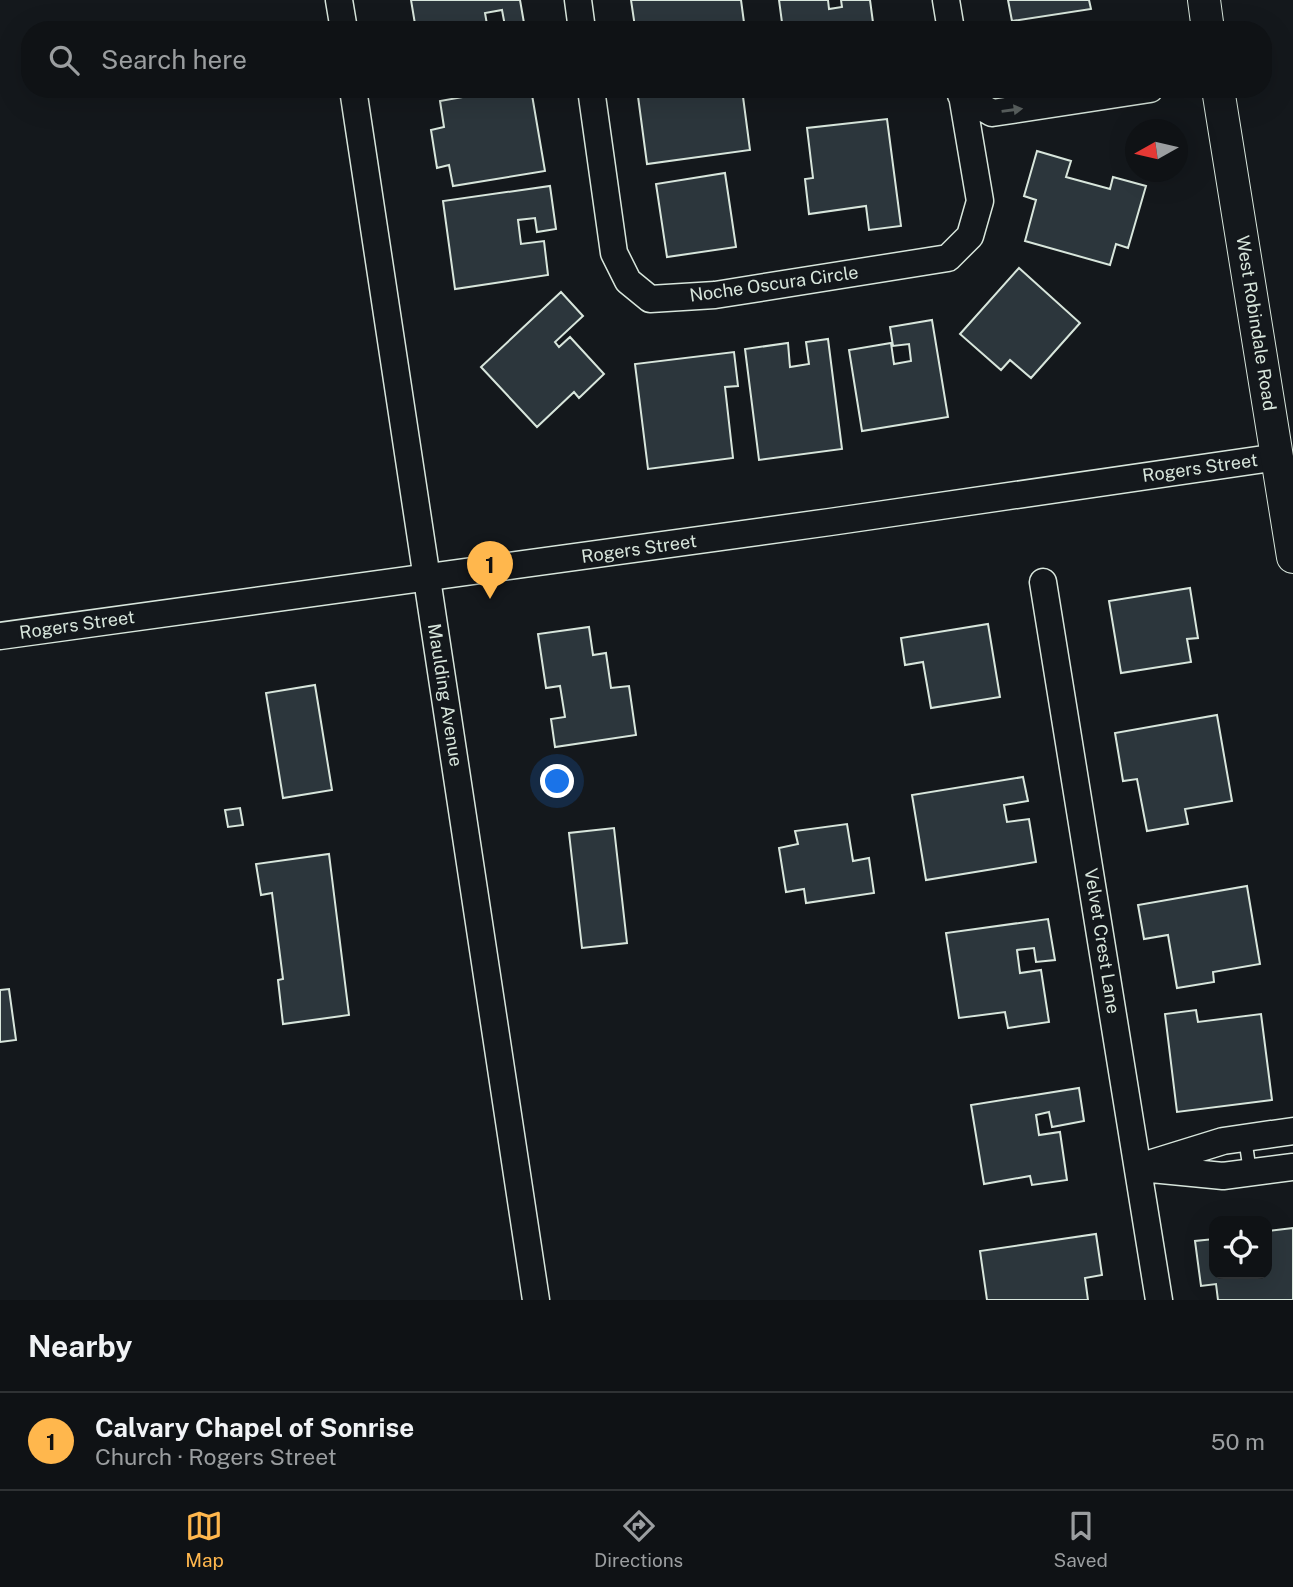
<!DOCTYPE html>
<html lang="en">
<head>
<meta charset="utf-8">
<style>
	:root { --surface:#0f1215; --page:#1d2022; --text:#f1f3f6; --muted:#9b9ea0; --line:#2f3234; --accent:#ffb74d }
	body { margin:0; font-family:"Public Sans",sans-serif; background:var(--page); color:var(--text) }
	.controls { position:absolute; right:21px; bottom:21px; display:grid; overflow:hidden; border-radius:14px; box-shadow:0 7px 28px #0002 }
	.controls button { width:63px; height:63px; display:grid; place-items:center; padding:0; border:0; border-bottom:2px solid var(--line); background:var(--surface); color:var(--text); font:35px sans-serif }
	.compass { position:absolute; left:1125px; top:119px; width:63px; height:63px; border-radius:50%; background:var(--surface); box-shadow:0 7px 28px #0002; rotate:262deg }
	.you { position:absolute; left:558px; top:782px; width:24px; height:24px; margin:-18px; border:5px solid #fff; border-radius:50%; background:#1a73e8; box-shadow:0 0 0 10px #1a73e833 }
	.badge { display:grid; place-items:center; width:46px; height:46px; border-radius:50%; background:var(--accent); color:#111; font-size:23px; font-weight:700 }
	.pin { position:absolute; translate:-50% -58px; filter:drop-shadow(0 2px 4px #0008) }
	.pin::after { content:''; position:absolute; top:37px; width:24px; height:21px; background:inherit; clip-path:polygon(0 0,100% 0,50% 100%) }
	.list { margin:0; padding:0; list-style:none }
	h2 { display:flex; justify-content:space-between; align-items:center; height:91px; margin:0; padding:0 28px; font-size:30px }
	h2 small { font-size:23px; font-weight:400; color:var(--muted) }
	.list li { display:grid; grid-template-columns:46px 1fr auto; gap:21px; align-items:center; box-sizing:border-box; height:98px; padding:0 28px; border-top:2px solid var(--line) }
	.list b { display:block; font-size:26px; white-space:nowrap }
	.list p { margin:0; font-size:23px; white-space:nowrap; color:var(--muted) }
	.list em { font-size:23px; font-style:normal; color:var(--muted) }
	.icon { flex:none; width:38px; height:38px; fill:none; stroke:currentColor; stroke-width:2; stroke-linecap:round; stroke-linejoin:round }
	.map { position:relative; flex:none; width:1293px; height:1300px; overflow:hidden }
	.search { position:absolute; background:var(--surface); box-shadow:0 7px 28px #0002; left:21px; right:21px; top:21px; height:77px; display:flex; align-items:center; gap:18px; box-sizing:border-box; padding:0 24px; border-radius:28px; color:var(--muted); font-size:26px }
	.sheet { height:189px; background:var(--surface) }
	nav { display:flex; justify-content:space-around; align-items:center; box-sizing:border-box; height:98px; border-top:2px solid var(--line); background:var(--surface); font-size:19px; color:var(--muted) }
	nav a { display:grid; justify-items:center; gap:4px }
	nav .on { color:var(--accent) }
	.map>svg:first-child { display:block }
	.building { fill:#2c363c; stroke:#d8e6dc; stroke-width:2 }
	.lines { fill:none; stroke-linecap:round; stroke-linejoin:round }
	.service-casing { stroke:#d8e6dc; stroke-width:15 }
	.minor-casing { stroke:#d8e6dc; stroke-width:29 }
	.tertiary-casing { stroke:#d8e6dc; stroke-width:34 }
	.service { stroke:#14181c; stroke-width:12 }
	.minor { stroke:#14181c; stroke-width:26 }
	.tertiary { stroke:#14181c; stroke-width:32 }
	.oneway { fill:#59605f }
	.labels { text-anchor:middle; stroke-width:5; stroke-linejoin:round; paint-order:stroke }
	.street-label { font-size:18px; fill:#d8e6dc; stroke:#14181c }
</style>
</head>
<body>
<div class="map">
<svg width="1293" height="1300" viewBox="0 0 1293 1300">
	<rect width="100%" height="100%" fill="#14181c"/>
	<path class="building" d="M411,0H520L524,23L505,26L502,10L485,13L488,30H416Z
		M631,0H741L745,30H652V25L635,27Z
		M779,0H828L829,9L842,7L841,0H870L874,30H783Z
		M1008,0H1089L1091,9L1012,21Z
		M508,89H531L545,171L453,186L449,165L437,168L431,130L444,127L440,101Z
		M637,89H742L750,150L647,164Z
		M887,119L901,226L869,230L866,206L809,214L805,179L813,178L807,128Z
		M1037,151L1071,161L1066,177L1110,189L1113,177L1146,186L1128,248L1116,244L1110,265L1025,241L1036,200L1024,196Z
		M725,173L736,247L667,257L656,184Z
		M550,186L556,229L537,232L535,218L518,220L521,244L544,241L548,275L455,289L443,201Z
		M1019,268L1080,323L1031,378L1010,360L1001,370L960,334Z
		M561,292L583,316L555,342L559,347L570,337L604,374L579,398L574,392L537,427L481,367Z
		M932,320L948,417L862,431L849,350L891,343L894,364L911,361L909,344L893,346L890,327Z
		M828,339L842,449L759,460L745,349L788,343L790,367L809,364L806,342Z
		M734,352L738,386L725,387L733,458L648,469L635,364Z
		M1190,588L1198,638L1187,639L1191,662L1121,673L1109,601Z
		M988,624L1000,697L931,708L923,662L905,665L901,638Z
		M589,627L593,655L606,653L611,688L629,686L636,735L555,747L551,719L565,717L560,686L546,688L538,634Z
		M315,685L332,790L283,798L266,693Z
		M1217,715L1232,801L1185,809L1188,824L1147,831L1137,779L1123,781L1115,733Z
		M1023,777L1028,801L1004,805L1007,822L1029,819L1036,862L926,880L912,795Z
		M240,808L243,825L228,827L225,810Z
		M847,824L853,861L869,858L874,893L806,903L804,889L786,892L779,848L798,844L795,831Z
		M614,828L627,943L582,948L569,833Z
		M329,854L349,1015L283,1024L278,980L283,979L272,893L261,895L256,864Z
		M1247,886L1260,964L1213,972L1214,982L1177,988L1168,935L1144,939L1138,905Z
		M1048,919L1055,960L1036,962L1034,948L1017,950L1020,973L1041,970L1049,1022L1008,1028L1005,1012L959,1018L946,933Z
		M9,989L16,1040L0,1042V990Z
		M1196,1010L1198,1022L1261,1014L1272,1100L1177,1112L1165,1014Z
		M1079,1088L1084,1121L1052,1127L1049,1112L1036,1115L1039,1135L1060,1132L1067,1180L1032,1185L1030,1176L984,1184L971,1105Z
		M1293,1228V1300H1218L1216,1284L1201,1286L1195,1241L1214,1239V1274H1267V1231Z
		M1096,1234L1102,1275L1085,1278L1088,1300H987L980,1251Z"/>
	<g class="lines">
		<defs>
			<path id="service" d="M1245,1138L1250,1172"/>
			<path id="minor" d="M339,0L344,30
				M578,0L582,30
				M946,0L951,30
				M353,89L536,1300
				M591,89L614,253L628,281L650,299L715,295L948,258L970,236L980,201L961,89
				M961,95L992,113L1150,89
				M1043,582L1159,1300
				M0,636L830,522L1278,457
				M1139,1167L1223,1141L1293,1131
				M1151,1169L1223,1176L1293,1167"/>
			<path id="tertiary" d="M1204,0L1208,30
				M1218,89L1293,557"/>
		</defs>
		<use href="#service" class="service-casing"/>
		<use href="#minor" class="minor-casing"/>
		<use href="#tertiary" class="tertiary-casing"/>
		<use href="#service" class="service"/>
		<use href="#minor" class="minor"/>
		<use href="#tertiary" class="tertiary"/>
	</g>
	<defs><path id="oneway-solid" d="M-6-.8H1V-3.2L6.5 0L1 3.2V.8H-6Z" transform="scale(1.75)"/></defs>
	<use class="oneway" href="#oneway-solid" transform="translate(1012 110) rotate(-8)"/>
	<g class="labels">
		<g class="street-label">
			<text transform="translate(774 284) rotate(-8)" y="6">Noche Oscura Circle</text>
			<text transform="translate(1256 323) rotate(81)" y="6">West Robindale Road</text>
			<text transform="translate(1200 468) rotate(-8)" y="6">Rogers Street</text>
			<text transform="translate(639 549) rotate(-8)" y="6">Rogers Street</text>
			<text transform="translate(77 625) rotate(-8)" y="6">Rogers Street</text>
			<text transform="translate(445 695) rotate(81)" y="6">Maulding Avenue</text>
			<text transform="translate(1102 941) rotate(81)" y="6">Velvet Crest Lane</text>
		</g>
	</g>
</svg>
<div class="controls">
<button><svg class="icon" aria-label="locate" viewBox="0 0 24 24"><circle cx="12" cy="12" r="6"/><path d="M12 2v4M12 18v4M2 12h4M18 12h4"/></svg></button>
</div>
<svg class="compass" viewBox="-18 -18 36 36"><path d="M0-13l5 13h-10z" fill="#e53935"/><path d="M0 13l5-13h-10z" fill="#9b9ea0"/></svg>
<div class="you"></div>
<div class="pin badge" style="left:490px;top:599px">1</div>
<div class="search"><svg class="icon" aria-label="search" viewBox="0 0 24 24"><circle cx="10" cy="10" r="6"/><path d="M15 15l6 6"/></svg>Search here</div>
</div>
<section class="sheet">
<h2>Nearby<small></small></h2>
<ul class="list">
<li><span class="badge">1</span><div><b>Calvary Chapel of Sonrise</b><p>Church · Rogers Street</p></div><em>50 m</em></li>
</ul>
</section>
<nav>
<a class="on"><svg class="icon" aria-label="map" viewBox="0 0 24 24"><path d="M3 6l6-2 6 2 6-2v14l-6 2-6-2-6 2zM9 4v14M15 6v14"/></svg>Map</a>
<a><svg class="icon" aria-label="directions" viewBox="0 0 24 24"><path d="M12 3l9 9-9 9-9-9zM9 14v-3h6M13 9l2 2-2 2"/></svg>Directions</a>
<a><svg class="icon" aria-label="saved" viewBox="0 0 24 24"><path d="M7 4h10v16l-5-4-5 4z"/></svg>Saved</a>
</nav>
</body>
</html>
